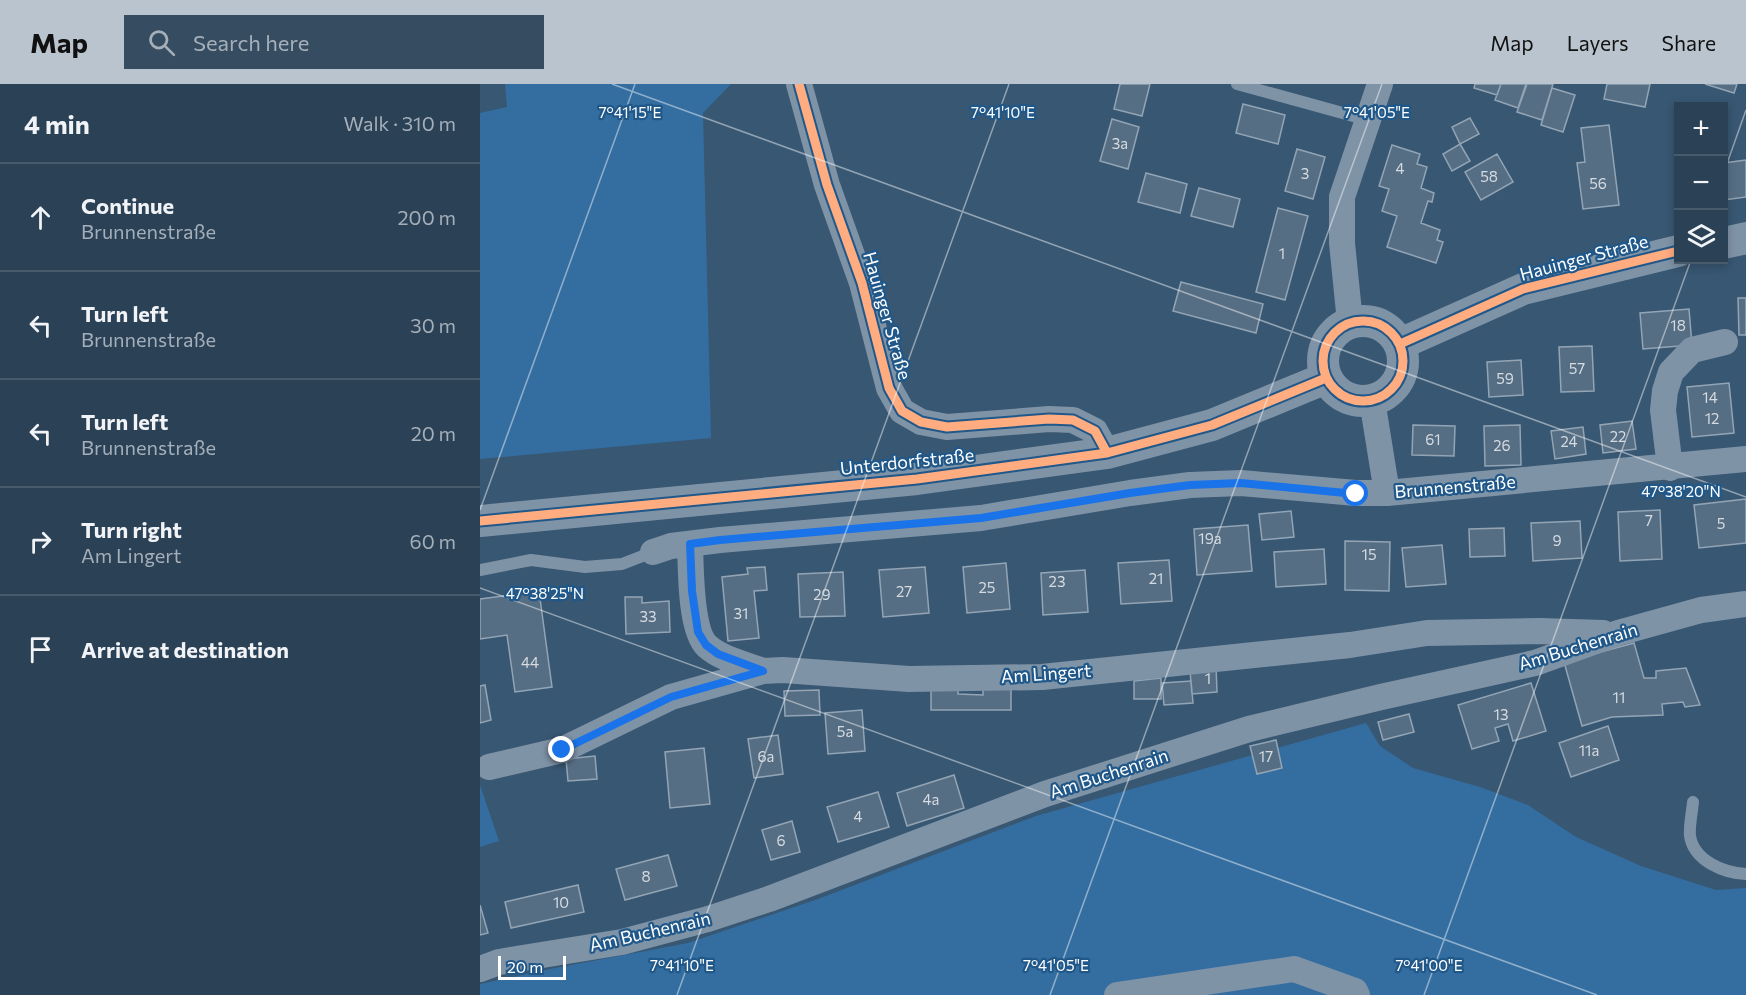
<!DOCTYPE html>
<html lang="en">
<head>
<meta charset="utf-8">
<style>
	:root { --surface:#2a4156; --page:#364c60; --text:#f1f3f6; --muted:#a5afb9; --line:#465a6c; --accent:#b9c4ce }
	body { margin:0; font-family:Commissioner,sans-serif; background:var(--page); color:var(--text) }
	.controls { position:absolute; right:18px; top:18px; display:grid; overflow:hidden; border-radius:0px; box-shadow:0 3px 9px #0003 }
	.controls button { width:54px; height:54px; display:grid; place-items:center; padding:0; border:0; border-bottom:2px solid var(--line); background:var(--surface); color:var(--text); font:30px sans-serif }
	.scale { position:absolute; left:18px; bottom:15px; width:68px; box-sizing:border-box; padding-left:6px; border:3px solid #fff; border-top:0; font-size:16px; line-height:21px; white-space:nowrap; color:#fff; -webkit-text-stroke:4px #20588a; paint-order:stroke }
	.stop { position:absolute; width:18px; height:18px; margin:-14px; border:4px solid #1a73e8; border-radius:50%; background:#fff }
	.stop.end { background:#1a73e8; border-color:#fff; box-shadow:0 2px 6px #0008 }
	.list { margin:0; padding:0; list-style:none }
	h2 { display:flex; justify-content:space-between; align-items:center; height:78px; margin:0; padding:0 24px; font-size:26px }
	h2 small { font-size:20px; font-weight:400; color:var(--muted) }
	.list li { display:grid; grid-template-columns:39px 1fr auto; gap:18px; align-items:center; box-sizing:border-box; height:108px; padding:0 24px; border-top:2px solid var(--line) }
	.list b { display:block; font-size:22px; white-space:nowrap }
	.list p { margin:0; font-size:20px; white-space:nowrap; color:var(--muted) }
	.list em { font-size:20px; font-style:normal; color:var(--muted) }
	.icon { flex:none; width:33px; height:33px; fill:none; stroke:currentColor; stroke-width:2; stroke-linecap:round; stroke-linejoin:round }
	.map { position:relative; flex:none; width:1266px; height:911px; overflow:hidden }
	header { display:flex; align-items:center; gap:36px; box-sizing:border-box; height:84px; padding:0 30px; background:var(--accent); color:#111 }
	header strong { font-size:28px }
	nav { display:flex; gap:33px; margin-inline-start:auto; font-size:21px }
	.search { width:420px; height:54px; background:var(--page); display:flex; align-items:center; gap:15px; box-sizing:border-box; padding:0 21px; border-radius:0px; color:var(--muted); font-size:22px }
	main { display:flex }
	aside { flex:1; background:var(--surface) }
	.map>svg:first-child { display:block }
	.green { fill:#346ea1 }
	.building { fill:#566e84; stroke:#93a5b5; stroke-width:1.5 }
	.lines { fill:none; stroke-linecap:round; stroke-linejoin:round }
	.service { stroke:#7f93a7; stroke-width:12 }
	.minor { stroke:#7f93a7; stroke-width:26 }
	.tertiary { stroke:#7f93a7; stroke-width:32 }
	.cycleway-casing { stroke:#20588a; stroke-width:13 }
	.cycleway { stroke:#ffac80; stroke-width:9 }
	.route { stroke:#1a73e8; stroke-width:8 }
	.ticks { fill:none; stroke:#fff; stroke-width:1.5; stroke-opacity:0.45 }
	.labels { text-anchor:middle; stroke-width:4.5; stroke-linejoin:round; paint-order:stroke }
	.number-label { font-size:15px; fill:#d5dbe0 }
	.street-label { font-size:18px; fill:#fff; stroke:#20588a }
	.ticks-label { font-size:15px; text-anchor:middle; fill:#fff; stroke:#20588a; stroke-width:4.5; stroke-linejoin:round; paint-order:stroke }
</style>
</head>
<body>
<header>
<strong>Map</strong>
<div class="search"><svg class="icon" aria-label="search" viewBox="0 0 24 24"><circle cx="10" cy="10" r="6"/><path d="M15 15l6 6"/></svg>Search here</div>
<nav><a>Map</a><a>Layers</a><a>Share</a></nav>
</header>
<main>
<aside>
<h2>4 min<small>Walk · 310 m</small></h2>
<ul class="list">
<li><svg class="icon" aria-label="ahead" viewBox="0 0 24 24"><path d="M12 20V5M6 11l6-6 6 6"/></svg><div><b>Continue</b><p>Brunnenstraße</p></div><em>200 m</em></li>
<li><svg class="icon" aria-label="left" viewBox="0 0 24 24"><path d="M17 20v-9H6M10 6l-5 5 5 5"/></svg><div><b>Turn left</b><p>Brunnenstraße</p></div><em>30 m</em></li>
<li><svg class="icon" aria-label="left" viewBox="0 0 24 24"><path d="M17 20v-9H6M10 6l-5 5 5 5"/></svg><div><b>Turn left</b><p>Brunnenstraße</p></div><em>20 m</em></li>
<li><svg class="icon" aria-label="right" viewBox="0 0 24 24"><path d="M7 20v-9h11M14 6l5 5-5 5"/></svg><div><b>Turn right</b><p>Am Lingert</p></div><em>60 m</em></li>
<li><svg class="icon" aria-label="arrive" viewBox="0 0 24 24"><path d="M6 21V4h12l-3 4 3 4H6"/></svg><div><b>Arrive at destination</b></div></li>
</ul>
</aside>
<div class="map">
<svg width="1266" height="911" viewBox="0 0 1266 911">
	<rect width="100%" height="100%" fill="#385772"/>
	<path class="green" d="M25,0H251L223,29L231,354L0,375V29L27,23Z
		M886,639L900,662L933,684L1000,703L1048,721L1096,753L1161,782L1236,806L1266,804V911H0V900L70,885L208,859L338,815L556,732Z
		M0,701L19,757L0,763Z"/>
	<path class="building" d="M640,0H670L662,32L634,25Z
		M995,0H1021L1017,11L994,4Z
		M1021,0H1046L1038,24L1015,16Z
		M1047,0H1073L1062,36L1037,28Z
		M1127,0H1170L1165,23L1124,15Z
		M1225,0H1257L1254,9Z
		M1072,4L1095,11L1083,48L1061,41Z
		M763,20L805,31L798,60L756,49Z
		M990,34L999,50L980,60L972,43Z
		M632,35L659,43L648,85L620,77Z
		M1129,41L1139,121L1103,125L1097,79L1105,78L1101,44Z
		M980,60L990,77L972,87L963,70Z
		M912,61L940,70L937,80L947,83L941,104L954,109L952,118L948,117L941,139L960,146L957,156L963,158L956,179L907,163L917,132L902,127L909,105L899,102Z
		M817,65L845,73L833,115L805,107Z
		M1017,70L1033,98L1001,116L985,88Z
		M1266,76V113L1244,116V79Z
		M666,89L707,100L700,129L658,118Z
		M719,104L760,115L753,143L711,132Z
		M798,124L828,132L805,216L776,208Z
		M701,198L783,220L776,249L693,227Z
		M1258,214H1266V251H1259Z
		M1209,225L1212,261L1163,265L1160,229Z
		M1112,262L1114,307L1081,308L1079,263Z
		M1041,276L1043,311L1009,313L1007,278Z
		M1249,299L1254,349L1212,353L1207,303Z
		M1152,337L1156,365L1123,369L1120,341Z
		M933,341L975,342L974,372L932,371Z
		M1040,341L1041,381L1005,382L1004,342Z
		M1103,343L1106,370L1075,375L1071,347Z
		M1266,415V459L1219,464L1214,421Z
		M1180,426L1182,475L1140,477L1138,428Z
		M811,427L814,453L782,456L779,430Z
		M1100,437L1102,474L1053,477L1051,439Z
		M768,441L772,487L717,491L714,445Z
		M1024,444L1025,472L990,473L989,445Z
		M865,457L910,458L909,507L865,506Z
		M962,461L966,500L926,503L922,464Z
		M844,465L846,500L796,503L794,468Z
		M689,476L692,517L641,520L638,479Z
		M526,479L530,525L487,529L483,483Z
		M285,483L287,506L274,507L279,554L248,557L242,493L268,490L267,484Z
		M445,483L449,529L403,533L399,486Z
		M605,486L608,528L563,531L561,489Z
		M363,488L365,532L320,533L318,490Z
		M59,507L72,603L35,608L27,551L0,555V515Z
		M145,513H162V519L189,517L190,548L146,550Z
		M1154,559L1164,594H1176V587L1206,584L1220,621L1205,623L1203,618L1182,620L1183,631L1132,633L1102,642L1084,578Z
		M736,581L737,608L712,610L710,587Z
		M681,594V615H654V597Z
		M711,597L713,619L684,621L682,599Z
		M1051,599L1066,647L1033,657L1028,640L1015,644L1019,657L992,665L978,621Z
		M5,601L11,636L0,639V602Z
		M451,602H478V610L503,611V602L531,603V626H451Z
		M339,606L340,631L305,632L304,607Z
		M382,626L385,667L348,670L345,629Z
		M929,630L934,648L903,656L898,638Z
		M1128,642L1139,676L1091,693L1079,659Z
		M298,651L303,690L274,694L268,655Z
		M796,656L802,684L777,690L770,662Z
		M224,664L230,720L190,724L185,668Z
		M115,672L117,695L88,697L86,675Z
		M474,691L484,724L427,742L417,709Z
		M398,708L409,743L358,758L347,723Z
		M312,737L320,768L291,776L282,746Z
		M188,771L197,802L145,816L136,785Z
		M98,801L104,828L31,844L25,818Z
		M0,821L8,849L0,851Z"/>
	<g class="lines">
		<path class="service" d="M757,0L888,36
			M0,486L51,476L105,483L142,480L173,468
			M1213,718C1212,729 1209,742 1210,752C1214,777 1244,789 1266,790"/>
		<path class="minor" d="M319,0L347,101L382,199L409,304L422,327L441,338L467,343L569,335L593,336L615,347L627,369
			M870,238L862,159V113L900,0
			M892,316L907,409
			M1190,384L1183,326L1185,307L1191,288L1212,266L1245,258
			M210,460C211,484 210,546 227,562C241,575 265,580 283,587
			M173,468L191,462L240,456L501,434L650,409L710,401L761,399L876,409H907L1266,375
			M9,683L82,666L191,613L283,587L303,586L429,595L562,593L870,561L947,549L1060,547L1123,549
			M0,885L19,878L142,858L228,835L289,815L565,710L769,645L901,613L1055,579L1138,549L1221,526L1266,520
			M637,911L814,885L875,907L877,911"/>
		<path class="tertiary" d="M1244,159L1266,154
			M843 277a40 40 0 1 1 80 0a40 40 0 1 1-80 0Z
			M920,260L1043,205L1198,167
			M0,437L437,395L627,369L732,341L846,294"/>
		<defs>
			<path id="cycleway" d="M319,0L347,101L382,199L409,304L422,327L441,338L467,343L569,335L593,336L615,347L627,369
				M843 277a40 40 0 1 1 80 0a40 40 0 1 1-80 0Z
				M920,260L1043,205L1198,167
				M0,437L437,395L627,369L732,341L846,294"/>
		</defs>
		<use href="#cycleway" class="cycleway-casing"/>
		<use href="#cycleway" class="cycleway"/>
	</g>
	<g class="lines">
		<path class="route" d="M82,666L191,613L283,587L238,570L226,561L218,548L212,507L210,460L240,456L501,434L650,409L710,401L761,399L876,410"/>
	</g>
	<path class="ticks" d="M132,0L1266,413M1244,88L1266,26M0,426L155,0M0,504L1117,911M197,911L529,0M570,911L902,0M944,911L1211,176"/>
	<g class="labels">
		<g class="number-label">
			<text x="640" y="65">3a</text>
			<text x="920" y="90">4</text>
			<text x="825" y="95">3</text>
			<text x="1009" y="98">58</text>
			<text x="1118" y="105">56</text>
			<text x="802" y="175">1</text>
			<text x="1198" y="247">18</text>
			<text x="1097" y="290">57</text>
			<text x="1025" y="300">59</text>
			<text x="1230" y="319">14</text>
			<text x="1232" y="340">12</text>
			<text x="1138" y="358">22</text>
			<text x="953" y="361">61</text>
			<text x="1089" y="363">24</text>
			<text x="1022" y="367">26</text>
			<text x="1169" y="442">7</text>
			<text x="1241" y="445">5</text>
			<text x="730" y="460">19a</text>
			<text x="1077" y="462">9</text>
			<text x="889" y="476">15</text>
			<text x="676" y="500">21</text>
			<text x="577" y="503">23</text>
			<text x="507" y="509">25</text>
			<text x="424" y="513">27</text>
			<text x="342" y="516">29</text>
			<text x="261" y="535">31</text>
			<text x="168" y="538">33</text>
			<text x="50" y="584">44</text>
			<text x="728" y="600">1</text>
			<text x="1139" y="619">11</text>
			<text x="1021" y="636">13</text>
			<text x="365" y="653">5a</text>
			<text x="1109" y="672">11a</text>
			<text x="286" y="678">6a</text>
			<text x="786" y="678">17</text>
			<text x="451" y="721">4a</text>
			<text x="378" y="738">4</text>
			<text x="301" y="762">6</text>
			<text x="166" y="798">8</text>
			<text x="81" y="824">10</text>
		</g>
		<g class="street-label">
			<text transform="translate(1104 174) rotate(-15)" y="6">Hauinger Straße</text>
			<text transform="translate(407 232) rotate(74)" y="6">Hauinger Straße</text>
			<text transform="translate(427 378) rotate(-6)" y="6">Unterdorfstraße</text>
			<text transform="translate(975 403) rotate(-5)" y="6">Brunnenstraße</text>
			<text transform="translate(1098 563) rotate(-17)" y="6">Am Buchenrain</text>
			<text transform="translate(566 590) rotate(-4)" y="6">Am Lingert</text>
			<text transform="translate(629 690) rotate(-18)" y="6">Am Buchenrain</text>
			<text transform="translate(170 848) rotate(-13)" y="6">Am Buchenrain</text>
		</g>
	</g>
	<g class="ticks-label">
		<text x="150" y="34">7°41'15"E</text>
		<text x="523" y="34">7°41'10"E</text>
		<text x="897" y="34">7°41'05"E</text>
		<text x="1201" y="413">47°38'20"N</text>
		<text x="65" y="515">47°38'25"N</text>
		<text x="202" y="887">7°41'10"E</text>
		<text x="576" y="887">7°41'05"E</text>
		<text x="949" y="887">7°41'00"E</text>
	</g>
</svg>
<div class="controls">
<button>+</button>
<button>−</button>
<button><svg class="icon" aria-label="layers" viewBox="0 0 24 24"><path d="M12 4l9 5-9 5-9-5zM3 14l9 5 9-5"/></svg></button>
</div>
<div class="scale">20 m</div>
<div class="stop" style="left:876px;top:410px"></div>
<div class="stop end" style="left:82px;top:666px"></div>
</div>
</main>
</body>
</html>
